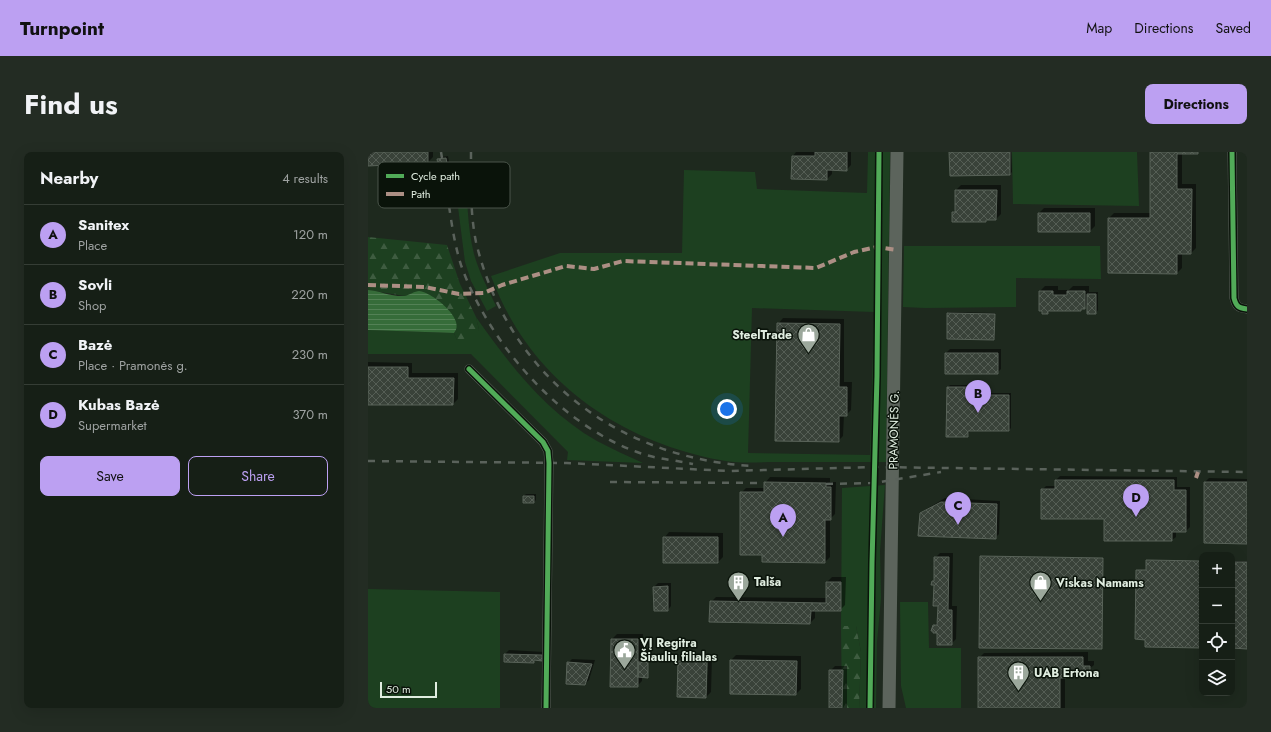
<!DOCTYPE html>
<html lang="en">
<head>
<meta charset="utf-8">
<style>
	:root { --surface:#161f16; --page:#232c23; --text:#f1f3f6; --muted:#9ea2a1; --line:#353d35; --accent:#bca0f2 }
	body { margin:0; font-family:Jost,sans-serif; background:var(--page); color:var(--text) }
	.controls { position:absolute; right:12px; bottom:12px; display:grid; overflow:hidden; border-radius:8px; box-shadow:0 4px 16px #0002 }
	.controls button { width:36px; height:36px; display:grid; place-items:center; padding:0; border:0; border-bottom:1px solid var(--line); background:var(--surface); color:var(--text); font:20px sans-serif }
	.scale { position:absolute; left:12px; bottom:10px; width:57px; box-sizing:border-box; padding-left:4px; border:2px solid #e0ede0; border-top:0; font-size:11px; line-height:14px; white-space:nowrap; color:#e0ede0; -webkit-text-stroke:3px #0a130a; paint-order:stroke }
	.you { position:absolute; left:359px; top:257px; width:14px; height:14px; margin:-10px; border:3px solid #fff; border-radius:50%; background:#1a73e8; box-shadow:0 0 0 6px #1a73e833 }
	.badge { display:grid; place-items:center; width:26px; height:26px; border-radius:50%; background:var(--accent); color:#111; font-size:13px; font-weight:700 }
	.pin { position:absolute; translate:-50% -33px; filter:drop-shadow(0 1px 2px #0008) }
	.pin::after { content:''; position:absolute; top:21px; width:14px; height:12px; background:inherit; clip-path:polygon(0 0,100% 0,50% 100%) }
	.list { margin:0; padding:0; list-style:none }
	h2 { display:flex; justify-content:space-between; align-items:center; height:52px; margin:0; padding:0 16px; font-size:17px }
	h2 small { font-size:13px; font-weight:400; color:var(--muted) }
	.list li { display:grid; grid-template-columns:26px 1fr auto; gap:12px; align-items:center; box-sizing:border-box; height:60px; padding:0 16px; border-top:1px solid var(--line) }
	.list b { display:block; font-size:15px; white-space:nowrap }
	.list p { margin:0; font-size:13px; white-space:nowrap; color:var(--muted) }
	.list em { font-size:13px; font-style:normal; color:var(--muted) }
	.actions { display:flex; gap:8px; padding:12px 16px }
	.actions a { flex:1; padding:9px 0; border:1px solid var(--accent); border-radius:8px; text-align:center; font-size:14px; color:var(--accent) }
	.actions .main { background:var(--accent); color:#111 }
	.icon { flex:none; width:22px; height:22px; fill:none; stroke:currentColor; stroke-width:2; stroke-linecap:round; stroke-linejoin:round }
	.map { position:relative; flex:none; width:879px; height:556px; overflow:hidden; border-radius:8px }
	header { display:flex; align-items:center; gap:24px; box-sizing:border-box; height:56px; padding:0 20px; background:var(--accent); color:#111 }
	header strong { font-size:19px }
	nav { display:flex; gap:22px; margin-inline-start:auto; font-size:14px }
	.intro { display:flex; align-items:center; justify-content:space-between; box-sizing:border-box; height:96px; padding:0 24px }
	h1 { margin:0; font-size:28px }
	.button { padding:10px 18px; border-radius:8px; background:var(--accent); color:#111; font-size:14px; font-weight:700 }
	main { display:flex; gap:24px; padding:0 24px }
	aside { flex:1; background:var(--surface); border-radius:8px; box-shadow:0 4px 16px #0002 }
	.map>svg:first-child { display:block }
	.grass { fill:#1d4020; fill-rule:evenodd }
	.forest { fill:url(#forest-firs) }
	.water { fill:url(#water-rules) }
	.shadow { fill:#0007 }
	.building { fill:url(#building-cross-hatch); stroke:#596359 }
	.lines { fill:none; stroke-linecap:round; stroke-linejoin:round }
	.street { stroke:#5a605a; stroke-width:9 }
	.secondary { stroke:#5c645c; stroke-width:13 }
	.rail { stroke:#5a625b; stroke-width:2.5; stroke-dasharray:7 7; stroke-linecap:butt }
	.quiet { stroke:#ac8f84; stroke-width:4; stroke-dasharray:8 4; stroke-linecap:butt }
	.cycleway-casing { stroke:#0a130a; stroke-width:8 }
	.cycleway { stroke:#51ab58; stroke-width:5 }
	.labels { text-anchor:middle; stroke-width:3; stroke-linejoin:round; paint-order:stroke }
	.poi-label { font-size:12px; font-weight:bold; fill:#e0ede0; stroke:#0a130a; text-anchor:start }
	.street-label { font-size:12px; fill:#e0ede0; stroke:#0a130a }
	.key { fill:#0a130a; stroke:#4a544a; stroke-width:1 }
	.key-label { font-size:11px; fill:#e0ede0 }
</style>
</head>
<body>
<header>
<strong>Turnpoint</strong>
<nav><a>Map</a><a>Directions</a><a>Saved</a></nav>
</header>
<div class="intro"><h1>Find us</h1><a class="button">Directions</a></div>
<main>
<aside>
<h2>Nearby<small>4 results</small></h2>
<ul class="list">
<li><span class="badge">A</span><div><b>Sanitex</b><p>Place</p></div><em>120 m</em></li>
<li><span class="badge">B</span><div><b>Sovli</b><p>Shop</p></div><em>220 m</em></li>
<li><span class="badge">C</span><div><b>Bazė</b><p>Place · Pramonės g.</p></div><em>230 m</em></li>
<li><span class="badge">D</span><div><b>Kubas Bazė</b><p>Supermarket</p></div><em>370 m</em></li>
</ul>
<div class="actions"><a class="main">Save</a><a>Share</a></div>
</aside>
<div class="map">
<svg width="879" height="556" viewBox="0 0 879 556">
	<defs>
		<pattern id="forest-firs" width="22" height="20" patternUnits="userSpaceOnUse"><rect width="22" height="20" fill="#1d4020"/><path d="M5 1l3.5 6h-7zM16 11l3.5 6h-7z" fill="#3e5c40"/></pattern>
		<pattern id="water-rules" width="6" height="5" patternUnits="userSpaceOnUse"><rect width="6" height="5" fill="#366c39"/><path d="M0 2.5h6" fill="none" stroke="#538155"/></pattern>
		<pattern id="building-cross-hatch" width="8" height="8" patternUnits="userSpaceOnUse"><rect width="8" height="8" fill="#394239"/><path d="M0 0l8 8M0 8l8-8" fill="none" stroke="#555e55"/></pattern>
	</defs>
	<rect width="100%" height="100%" fill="#1e291e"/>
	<path class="grass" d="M500,0H522L518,310C482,310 447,310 412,310C392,310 371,312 352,308C247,288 160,225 123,124L192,101H314L316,18L387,20L389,37L499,41ZM384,156L506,160L502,303L380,301Z
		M644,0H769L771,54L645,52Z
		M85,16H98C99,44 99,74 106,102C111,120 120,137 128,154L119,159L103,129L97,110Z
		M536,94H732L733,127L648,126V155L557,156L535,155Z
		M108,165C142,213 177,259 229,289C244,297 260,304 275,311L199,308L200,300L103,202H0V178L86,181L89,188L111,178Z
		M517,333L512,399L513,446L509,490L508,556H491L493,500L488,474H473L474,336Z
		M0,437L132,440V556H0Z
		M532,450H560L561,496H593V556H538L533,534Z"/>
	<path class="forest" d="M0,85L79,93L92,132L108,165L111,178L106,185L89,188L86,181L88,178L51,139L37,144L0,138Z
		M473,474H488L493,500L491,556H474Z"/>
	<path class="water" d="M0,138C12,139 24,145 37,144C41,143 47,139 51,139C64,140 99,168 86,181L0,178Z"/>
	<path class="shadow" d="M0,0H65V5L60,10L0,13Z
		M428,0H483V13L478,18H464V22L459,27L424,26L425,4Z
		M582,0H643L644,20L642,22Z
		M783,0H830L814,1V32H828V96L823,101H814V116L809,121L741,120V66L746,61H783Z
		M80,4L83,20L80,22L70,7L73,5Z
		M593,33H633V62L628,67H620L618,69H585V60L588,57V38Z
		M676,56H727V74L722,79L671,61Z
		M677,134H690V138H701L705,134H721V140H730V158L728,161L720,152L712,158H683L680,161L672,139Z
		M581,160L627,161V186L580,161Z
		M415,166L476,167V230H484L483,258L478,263H476L475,284L470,289L410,172Z
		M582,197H633V217L629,221L578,201Z
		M0,210L44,211V221H90V247L85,252H0Z
		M582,233H603V241H643V276L641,278H602L600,284H580V235Z
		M692,324L809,325V335H822V375L818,379H808V385L804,388H737V366L674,338L678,334H688V328Z
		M402,325L462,326V330H468L467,362L462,367V405L457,410L396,402L373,341L378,336H397V331Z
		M841,326L879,327V391L837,390V330Z
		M158,342H168V348L166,350L156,344Z
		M577,346L632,349L631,382L627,386L552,361Z
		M301,380L355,381V405L350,410L296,386Z
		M572,401H585L584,454H589L588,487L583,492L566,474L570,469L571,453L565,429L567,427V406Z
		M614,404L735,406L734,496L613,405Z
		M779,408L834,409V495L778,487L769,418H779Z
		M864,409H879V495H864Z
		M464,425H478L477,453L472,458H447V466L442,471L343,450L348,445L459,446V430Z
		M290,431H303V454L300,458L286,435Z
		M249,482H275L274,509L280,510V524H274V529L269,534L244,487Z
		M141,498L177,500V504L174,508L168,507L166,510L137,502Z
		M720,500V509H726V513L715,522H701L697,525V556H611V506L616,501Z
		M368,503L433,504V537L428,542L363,508Z
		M316,505H338L337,541H339L340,505H344L343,540L338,545L311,510Z
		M204,507L227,508L221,528L217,532L200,511Z
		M467,514H479V556H462V519Z"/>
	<path class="building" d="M0,0H60V11L0,14Z
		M447,0H479V19L459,18V28L423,27L424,4H447Z
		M581,0H642V23L582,24Z
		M782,0H830V2H809V37H824L823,102H809V122L740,121V66H782Z
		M78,6L81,23L72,24L69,7Z
		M587,38H629L628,68H618V70H584V60H587Z
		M670,61H722V80H670Z
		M671,139H685V143H699V139H717V157H713V159H680V162H674V159H671Z
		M719,142H728V162H719Z
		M579,161L627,162L626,188L579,187Z
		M409,171L472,172L471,235H479V264H471V290L407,289Z
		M577,201H630V222H577Z
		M0,215H40V226H86L85,253H0Z
		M579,235H602L601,243H641V279H600V285H578Z
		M687,328H806V338H818V380H804V389H736V367H673V337H687Z
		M396,330L458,331V335H463V368H457V411L394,410V403H372V340H396Z
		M836,330H879V392L836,391Z
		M155,344H166V351H155Z
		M573,350L629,352L628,387L550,384L552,361Z
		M295,385H350V411H295Z
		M612,404L735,406L734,497L611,496Z
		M566,405H581L580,458H584V493H569V481H565V479H563L565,473H569L570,454H565L566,433H563L564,429H566Z
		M778,408L834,409V496L777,495V488L767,487L768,418H778Z
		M864,410H879V497L864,496Z
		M458,430H473V459H443L442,472L341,470L342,449L458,451Z
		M300,434V459H286L285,435Z
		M243,487H270V535H242Z
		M136,502L174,503V509L166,508V511L136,510Z
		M610,505H715V514H722V520H715V523H698V526H692V556H610Z
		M362,508L429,509L428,543L362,542Z
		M310,509L339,510L338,546L309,545Z
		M199,510L224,512L217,533L198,532Z
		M270,510H280V526L270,525Z
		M461,518H475L474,556H461Z"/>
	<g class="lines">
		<path class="street" d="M864,0L866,146C868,154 870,156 879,157
			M101,217L175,290L180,299L181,311L178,556"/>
		<path class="secondary" d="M521,556L529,0"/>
		<path class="rail" d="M73,0L74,6
			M103,0C103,30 102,61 108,90C140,224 250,307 385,314
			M76,24L78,34
			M81,54C84,74 87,94 93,113C120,190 191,272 269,300C287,307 307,308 325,312
			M0,309L199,311L361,319L506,315L879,320
			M242,330L396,331
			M458,332L506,331L573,320"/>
		<path class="quiet" d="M0,133L57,135L91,142L116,141L134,133L198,114L226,117L255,109L448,116L486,100L509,95L528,98
			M828,326L830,320"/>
		<defs>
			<path id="cycleway" d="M864,0L866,146C868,154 870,156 879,157
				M101,217L175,290L180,299L181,311L178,556
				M502,556L504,411L509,224L511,0"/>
		</defs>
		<use href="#cycleway" class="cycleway-casing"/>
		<use href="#cycleway" class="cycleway"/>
	</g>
	<defs>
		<symbol id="shop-pin" viewBox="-11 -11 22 30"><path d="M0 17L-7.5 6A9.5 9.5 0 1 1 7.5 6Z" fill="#9ca89c" stroke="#0a130a"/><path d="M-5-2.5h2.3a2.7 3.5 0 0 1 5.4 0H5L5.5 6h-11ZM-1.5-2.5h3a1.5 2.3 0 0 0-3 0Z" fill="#fff"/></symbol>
		<symbol id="building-pin" viewBox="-11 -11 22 30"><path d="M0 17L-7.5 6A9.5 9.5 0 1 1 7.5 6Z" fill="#9ca89c" stroke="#0a130a"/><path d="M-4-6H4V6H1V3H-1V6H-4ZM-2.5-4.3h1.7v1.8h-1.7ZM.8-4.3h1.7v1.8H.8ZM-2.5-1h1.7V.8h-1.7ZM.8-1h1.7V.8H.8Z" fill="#fff"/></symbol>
		<symbol id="civic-pin" viewBox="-11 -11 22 30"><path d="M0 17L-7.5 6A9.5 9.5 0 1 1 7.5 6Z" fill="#9ca89c" stroke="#0a130a"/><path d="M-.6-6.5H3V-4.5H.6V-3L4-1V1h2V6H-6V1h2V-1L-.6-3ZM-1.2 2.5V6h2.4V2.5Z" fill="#fff"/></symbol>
	</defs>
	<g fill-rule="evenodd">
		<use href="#shop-pin" x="428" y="170" width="25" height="34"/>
		<use href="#building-pin" x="358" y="418" width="25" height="34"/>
		<use href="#shop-pin" x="660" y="418" width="25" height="34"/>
		<use href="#civic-pin" x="244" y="486" width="25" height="34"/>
		<use href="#building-pin" x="638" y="508" width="25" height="34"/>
	</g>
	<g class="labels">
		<g class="poi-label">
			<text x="424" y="187" text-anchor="end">SteelTrade</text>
			<text x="386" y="434">Talša</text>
			<text x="688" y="435">Viskas Namams</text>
			<text x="272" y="495">VĮ Regitra<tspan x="272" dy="14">Šiaulių filialas</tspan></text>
			<text x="666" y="525">UAB Ertona</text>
		</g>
		<g class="street-label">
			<text transform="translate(526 278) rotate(-89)" y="4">PRAMONĖS G.</text>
		</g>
	</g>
	<rect x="10" y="10" width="132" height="46" rx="6" class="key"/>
	<rect x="18" y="22" width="18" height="4" fill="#51ab58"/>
	<rect x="18" y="40" width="18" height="4" fill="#ac8f84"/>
	<g class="key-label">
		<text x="43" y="28">Cycle path</text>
		<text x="43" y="46">Path</text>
	</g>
</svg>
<div class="controls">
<button>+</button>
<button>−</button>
<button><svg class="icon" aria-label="locate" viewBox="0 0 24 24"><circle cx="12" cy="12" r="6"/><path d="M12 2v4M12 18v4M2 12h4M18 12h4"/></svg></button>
<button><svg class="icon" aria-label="layers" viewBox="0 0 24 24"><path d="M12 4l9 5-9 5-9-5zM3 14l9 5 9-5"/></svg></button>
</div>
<div class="scale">50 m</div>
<div class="you"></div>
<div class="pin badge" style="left:415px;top:385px">A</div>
<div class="pin badge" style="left:610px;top:261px">B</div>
<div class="pin badge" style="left:590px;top:373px">C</div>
<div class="pin badge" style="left:768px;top:365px">D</div>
</div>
</main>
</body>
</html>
